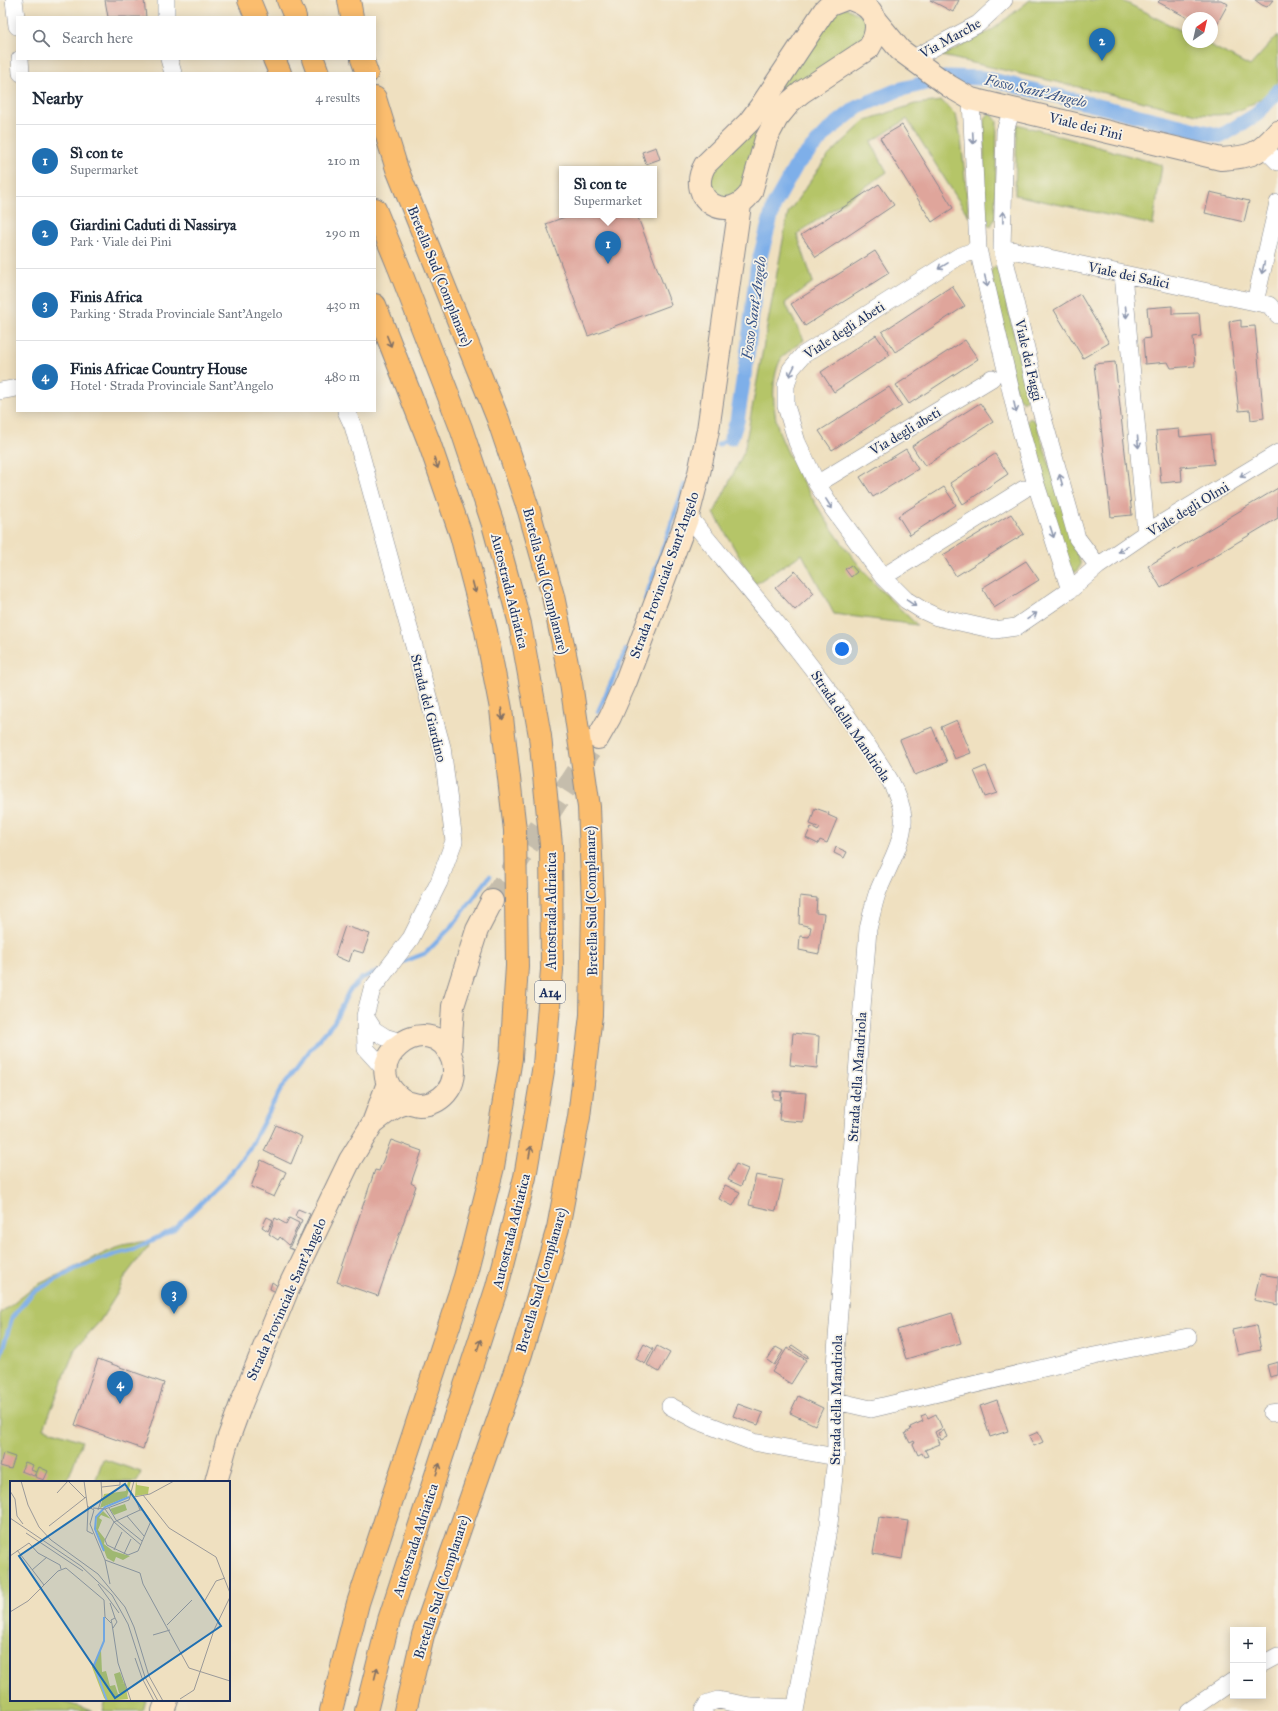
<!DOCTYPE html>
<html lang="en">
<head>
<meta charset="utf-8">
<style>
	:root { --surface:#fff; --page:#f6f6f7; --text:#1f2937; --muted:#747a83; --line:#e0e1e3; --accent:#1f6fb2 }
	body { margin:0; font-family:"IM FELL Great Primer",serif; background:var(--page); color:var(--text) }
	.controls { position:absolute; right:12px; bottom:12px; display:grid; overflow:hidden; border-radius:0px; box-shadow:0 2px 10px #0003 }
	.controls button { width:36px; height:36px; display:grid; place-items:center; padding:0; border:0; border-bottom:1px solid var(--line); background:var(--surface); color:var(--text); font:20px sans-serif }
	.compass { position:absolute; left:1182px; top:12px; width:36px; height:36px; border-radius:50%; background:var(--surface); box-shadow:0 2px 10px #0003; rotate:34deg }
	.you { position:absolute; left:842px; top:649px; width:14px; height:14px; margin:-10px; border:3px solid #fff; border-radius:50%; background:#1a73e8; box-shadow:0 0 0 6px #1a73e833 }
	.badge { display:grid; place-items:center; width:26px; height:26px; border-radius:50%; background:var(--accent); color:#fff; font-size:13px; font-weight:700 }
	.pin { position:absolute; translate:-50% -33px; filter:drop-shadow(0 1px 2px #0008) }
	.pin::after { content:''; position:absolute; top:21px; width:14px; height:12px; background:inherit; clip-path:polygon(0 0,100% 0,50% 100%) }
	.popup { position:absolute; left:559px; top:166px; width:98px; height:52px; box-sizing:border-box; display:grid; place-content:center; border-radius:0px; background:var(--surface); filter:drop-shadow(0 1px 3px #0005); font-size:13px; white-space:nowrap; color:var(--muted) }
	.popup b { font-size:15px; color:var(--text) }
	.popup::after { content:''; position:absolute; left:50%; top:100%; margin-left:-8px; border:8px solid transparent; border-top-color:var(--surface) }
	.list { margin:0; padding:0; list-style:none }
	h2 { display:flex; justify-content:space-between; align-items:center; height:52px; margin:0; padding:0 16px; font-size:17px }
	h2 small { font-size:13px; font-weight:400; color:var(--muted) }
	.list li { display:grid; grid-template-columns:26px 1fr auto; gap:12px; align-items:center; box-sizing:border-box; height:72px; padding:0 16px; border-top:1px solid var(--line) }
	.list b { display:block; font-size:15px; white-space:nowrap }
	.list p { margin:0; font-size:13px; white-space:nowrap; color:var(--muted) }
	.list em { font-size:13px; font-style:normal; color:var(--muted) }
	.icon { flex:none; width:22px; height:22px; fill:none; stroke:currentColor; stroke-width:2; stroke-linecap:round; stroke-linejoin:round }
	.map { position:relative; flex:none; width:1278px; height:1711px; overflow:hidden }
	.search { position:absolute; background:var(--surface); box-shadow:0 2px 10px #0003; left:16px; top:16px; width:360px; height:44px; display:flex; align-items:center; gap:10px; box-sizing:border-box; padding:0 14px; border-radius:0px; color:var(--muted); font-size:15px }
	.panel { position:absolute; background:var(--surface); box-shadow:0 2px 10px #0003; left:16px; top:72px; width:360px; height:340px; border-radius:0px }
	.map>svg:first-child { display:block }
	.green { fill:#b5c567; stroke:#687a62 }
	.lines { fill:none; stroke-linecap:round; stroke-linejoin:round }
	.stream { stroke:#7eafe9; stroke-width:4.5 }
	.canal { stroke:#7eafe9; stroke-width:15 }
	.building { fill:#dfa59b }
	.secondary-tunnel { stroke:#c5bdac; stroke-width:22; stroke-dasharray:22 11; stroke-linecap:butt }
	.street-casing { stroke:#85888f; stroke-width:18 }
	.secondary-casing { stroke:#85888f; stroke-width:24 }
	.primary-casing { stroke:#85888f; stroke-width:24 }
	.highway-casing { stroke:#85888f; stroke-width:24 }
	.street { stroke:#fff; stroke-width:17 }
	.secondary { stroke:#fde5c5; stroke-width:22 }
	.primary { stroke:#fbbd6e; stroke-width:22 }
	.highway { stroke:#fbbd6e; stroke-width:22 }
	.oneway { stroke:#8d97ae }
	.oneway2 { stroke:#806f65 }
	.labels { text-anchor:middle; stroke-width:3.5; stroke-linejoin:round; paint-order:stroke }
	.shield { fill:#f7f3e8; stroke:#5d6a87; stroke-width:1 }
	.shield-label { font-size:13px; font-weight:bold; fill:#1b2f5e }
	.street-label { font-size:14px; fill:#1b2f5e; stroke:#f7f3e8 }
	.water-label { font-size:15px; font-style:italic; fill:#395588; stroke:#f7f3e8 }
	.inset-river { fill:none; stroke:#7eafe9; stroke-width:2 }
	.inset-road { fill:none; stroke:#9a9999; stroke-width:1 }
	.view { fill:#1f6fb2; fill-opacity:0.15; stroke:#1f6fb2; stroke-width:2 }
	.inset-edge { fill:none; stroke:#1b2f5e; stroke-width:2 }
</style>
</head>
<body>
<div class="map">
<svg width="1278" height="1711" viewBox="0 0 1278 1711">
	<rect width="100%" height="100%" fill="#f7f3e8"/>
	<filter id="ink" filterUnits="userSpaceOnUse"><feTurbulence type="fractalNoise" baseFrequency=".025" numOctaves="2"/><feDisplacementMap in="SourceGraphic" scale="8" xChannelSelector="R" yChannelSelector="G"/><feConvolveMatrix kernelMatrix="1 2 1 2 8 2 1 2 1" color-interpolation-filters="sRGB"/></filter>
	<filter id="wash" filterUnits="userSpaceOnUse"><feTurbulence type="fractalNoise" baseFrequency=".012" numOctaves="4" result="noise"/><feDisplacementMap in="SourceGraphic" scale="16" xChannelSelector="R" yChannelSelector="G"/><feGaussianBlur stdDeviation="0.9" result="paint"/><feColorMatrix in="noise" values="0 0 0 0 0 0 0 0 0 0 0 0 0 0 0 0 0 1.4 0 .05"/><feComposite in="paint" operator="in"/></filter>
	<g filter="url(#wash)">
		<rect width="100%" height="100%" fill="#efe0c0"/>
		<path class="green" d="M1030,0H1121L1188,34V42H1204L1250,66L1278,35V84C1268,96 1242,112 1225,114C1216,116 1206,114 1197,114L942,56L992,30Z
			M845,7L867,19L865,41L816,72L747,183L730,205L708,192L711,170L827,17Z
			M942,101L956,115L961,138L969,217L907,119L871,142L887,172L797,234L813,282L785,303L804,340C798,345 786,352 781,359C769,381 773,420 783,442C803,488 835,537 868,576C882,593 901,609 917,625L834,614L802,554L755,584L714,513L744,452L788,213L827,157L866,120L915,104Z
			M991,113L997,121L995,219L990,227L984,220V118Z
			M1017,124L1162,165L1153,225L1015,195Z
			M995,266L1000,273L1028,396L1024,402L1017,397L990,272Z
			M1030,418L1036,422L1081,565L1076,572L1069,570L1025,423Z
			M153,1240L126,1275L117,1294L100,1321L75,1349L44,1428L82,1441L67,1482H11V1700H58L93,1711H0V1314L37,1285L122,1245Z
			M103,1459L141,1472L137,1482H95Z
			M106,1700H146L143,1711H103Z"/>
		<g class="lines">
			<path class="stream" d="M718,445L731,438
				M645,600L685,484
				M598,712L626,650
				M398,964L426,953L453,925L490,876
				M0,1357L12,1318L32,1293L75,1269L116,1254L134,1249L173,1230L228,1177L249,1149L281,1089L310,1050L334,1022L349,991L362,978L378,972"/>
			<path class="canal" d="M731,438L737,421L748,349L757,269L774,205L797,164L830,129L858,107L898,90L949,77L984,78L1221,136L1256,115L1278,91"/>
		</g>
		<g id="blocks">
			<path class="building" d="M105,0H144L146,17H108Z
				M930,0H959L953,12Z
				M1160,0H1221L1228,4L1212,33V18H1188L1158,2Z
				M1255,0H1273L1267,7L1262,5Z
				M902,125L953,208L932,222L880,138Z
				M656,147L660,159L646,164L642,152Z
				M879,184L894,205L816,257L801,235Z
				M1210,192L1249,201L1244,222L1205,213Z
				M570,215H637L671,305L588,336L546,224Z
				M875,251L889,273L805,326L791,304Z
				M952,286L965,306L895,352L882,332Z
				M1080,294L1109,343L1083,358L1054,310Z
				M1172,306V314L1199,313L1201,336L1193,337L1195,366L1171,368L1168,362L1145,364L1143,339L1150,338L1147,308Z
				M1241,320V327L1255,326L1264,418L1251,420L1250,410L1239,411L1229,322Z
				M876,335L890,355L834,392L821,372Z
				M965,340L978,359L909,404L896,385Z
				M1115,362L1132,515L1111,517L1094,364Z
				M889,387L902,406L832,450L819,431Z
				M980,403L993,422L925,466L912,446Z
				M1179,429L1180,437L1211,434L1214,464L1181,467L1182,481L1161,483L1156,431Z
				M906,449L918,469L873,497L860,477Z
				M995,454L1008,474L963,504L950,483Z
				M944,487L956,505L910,535L898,516Z
				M1278,488V518L1161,588L1148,566Z
				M1011,514L1024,534L956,576L943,555Z
				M1026,561L1039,580L994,608L982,588Z
				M851,565L857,572L851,577L845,569Z
				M795,571L814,593L795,610L775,588Z
				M957,720L971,753L955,759L941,727Z
				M932,727L947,762L915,775L900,740Z
				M986,766L997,793L985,797L974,771Z
				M815,808L829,813L828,815L837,819L827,843L820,840L818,844L806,838L811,827L818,831L820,828L810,824Z
				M836,847L847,852L844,858L834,853Z
				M800,896L817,898L816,913L824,914L819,954L799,950L800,936L809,937L811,927L799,924Z
				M345,926L370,934L363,953L353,950L349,962L335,956Z
				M793,1033L819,1036L817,1068L790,1065Z
				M773,1091L781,1092L780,1100L773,1099Z
				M782,1091L806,1093L803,1122L779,1120Z
				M276,1125L302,1137L291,1164L264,1151Z
				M391,1140L422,1151L411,1183L416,1186L378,1296L337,1282L375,1170L379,1171Z
				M261,1160L286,1172L274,1197L251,1187Z
				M736,1164L748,1169L741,1186L728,1180Z
				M756,1175L783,1180L776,1211L749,1205Z
				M725,1185L740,1192L733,1206L719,1199Z
				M298,1209L310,1214L294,1250L289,1248L302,1220L295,1216Z
				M267,1217L273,1220L268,1231L262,1227Z
				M275,1218L286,1224L289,1218L299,1223L289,1245L280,1237L278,1240L269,1234Z
				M1260,1274L1278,1277V1305L1254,1300Z
				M272,1282L279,1287L276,1292L270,1289Z
				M952,1313L961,1343L906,1359L897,1330Z
				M1256,1325L1261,1350L1238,1355L1232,1330Z
				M644,1344L653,1349L645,1364L636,1359Z
				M792,1345L808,1356L807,1358L790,1347Z
				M657,1346L670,1353L659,1372L647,1365Z
				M776,1347L783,1351L774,1365L767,1360Z
				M787,1348L806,1360L791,1384L772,1372Z
				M98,1359L164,1383L143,1449L75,1425Z
				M1278,1362V1375L1270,1377L1267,1365Z
				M798,1396L823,1408L815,1425L790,1413Z
				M997,1400L1008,1431L990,1437L980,1406Z
				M738,1404L763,1413L758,1425L733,1416Z
				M926,1414L928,1418L936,1414L942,1428L935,1432L940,1444L925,1450L928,1456L924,1457L922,1453L918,1455L913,1444L915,1443L914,1441L910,1443L905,1433L911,1430L910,1427L923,1421L921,1416Z
				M944,1430L947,1437L941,1440L938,1433Z
				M1038,1432L1043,1442L1034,1446L1029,1436Z
				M3,1453L15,1457L11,1469L0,1466Z
				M25,1462L33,1465L31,1470L36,1472L34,1476L21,1471Z
				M39,1467L48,1471L44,1480L35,1477Z
				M879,1517L908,1521L902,1559L873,1554Z"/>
		</g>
	</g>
	<g filter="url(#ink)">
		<use href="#blocks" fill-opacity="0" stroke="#85888f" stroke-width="1"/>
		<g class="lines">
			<path class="secondary-tunnel" d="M492,901L590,751"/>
			<defs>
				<path id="street" d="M14,0L17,26
					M166,17V0
					M20,59L21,73
					M169,59L173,73
					M912,59L978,24L1004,0
					M971,99L978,249L1017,417L1035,481L1070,590
					M1012,109L1005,131L1002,248L1041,411L1077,538L1098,566
					M1264,148L1278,162
					M1002,248L1255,302L1269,305L1278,315
					M978,249L958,257L803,355L791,369L786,386V406L797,442L817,484L833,509L883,577L906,600L922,610L937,617L995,630L1016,627L1070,590L1098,566L1146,533L1278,453
					M1123,274L1146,533
					M1255,302L1278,203
					M0,391L17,388
					M346,411L353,426L442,747L454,841L439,882L411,938L372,989L365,1016L366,1049L386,1071
					M817,484L992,378
					M688,516C749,590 812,662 865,742C879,763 901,792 903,817C905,842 885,872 877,894C873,906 871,918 868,929L835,1365L836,1457L829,1524L795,1711
					M883,577L1024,489
					M365,1016L374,1030L385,1037L401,1042
					M836,1401L871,1409L1094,1356L1188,1337
					M670,1406L696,1420L753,1442L836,1457
					M1271,1413L1278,1412
					M1263,1664L1278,1656
					M703,1711L708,1703L718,1700L750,1706L795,1708
					M1189,1711L1233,1681"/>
				<path id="secondary" d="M843,0L830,5L824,11L761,106L749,122L705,165C685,200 729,226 751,192L766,139L777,118L791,101L802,92L869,48C882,27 877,8 853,0
					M876,21L900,50L949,86L971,99L1221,159C1251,157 1258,155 1278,132
					M598,738L610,717L626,681L688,516L699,473L708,430L740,205
					M450,1054L453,1006L477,930L492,901
					M373,1123C383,1115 394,1106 407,1103C411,1102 415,1105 419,1105C429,1105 439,1101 446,1093C454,1084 456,1070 452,1059C431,1001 345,1067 408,1103
					M216,1482L227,1442L241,1404L287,1291L350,1160L373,1123L388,1083
					M163,1711L167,1700"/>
				<path id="primary" d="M349,0L352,17
					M362,59L367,73
					M375,98L397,169L498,419L529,511L553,596L571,683L589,807L593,904L591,1015L579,1117L558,1228L521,1354L423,1635L405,1711"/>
				<path id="highway" d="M249,0L256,17
					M288,0L295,17
					M274,59L280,73
					M313,59L318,73
					M331,1711L358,1603L465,1277L493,1167L511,1058L517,966L515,830L501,709L486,631L461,535L429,442L375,305
					M366,1711L389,1620L497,1287L525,1177L544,1065L552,970L551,845L540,736L520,624L493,524L461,428L400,270L375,209"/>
			</defs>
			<use href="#street" class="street-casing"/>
			<use href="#secondary" class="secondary-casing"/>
			<use href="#primary" class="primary-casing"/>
			<use href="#highway" class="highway-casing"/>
			<use href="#street" class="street"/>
			<use href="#secondary" class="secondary"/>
			<use href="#primary" class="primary"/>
			<use href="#highway" class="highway"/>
		</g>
		<defs><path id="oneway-shaft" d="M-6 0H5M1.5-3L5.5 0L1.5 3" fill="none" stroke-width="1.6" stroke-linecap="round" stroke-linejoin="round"/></defs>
		<g class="oneway">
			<use href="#oneway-shaft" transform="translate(973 138) rotate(87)"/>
			<use href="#oneway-shaft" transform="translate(1003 217) rotate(-89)"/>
			<use href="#oneway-shaft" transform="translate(943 266) rotate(148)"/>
			<use href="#oneway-shaft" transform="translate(1263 268) rotate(103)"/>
			<use href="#oneway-shaft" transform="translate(986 281) rotate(77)"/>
			<use href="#oneway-shaft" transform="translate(1126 312) rotate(85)"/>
			<use href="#oneway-shaft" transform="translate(792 371) rotate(117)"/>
			<use href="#oneway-shaft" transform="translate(1015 407) rotate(77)"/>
			<use href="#oneway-shaft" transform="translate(1138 442) rotate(85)"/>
			<use href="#oneway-shaft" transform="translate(1245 474) rotate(149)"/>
			<use href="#oneway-shaft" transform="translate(1061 480) rotate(-106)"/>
			<use href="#oneway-shaft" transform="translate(829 504) rotate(58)"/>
			<use href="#oneway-shaft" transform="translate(1052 532) rotate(72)"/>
			<use href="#oneway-shaft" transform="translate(1123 549) rotate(146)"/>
			<use href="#oneway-shaft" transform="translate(911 603) rotate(35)"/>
			<use href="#oneway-shaft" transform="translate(1032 616) rotate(-34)"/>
		</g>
		<g class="oneway2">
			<use href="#oneway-shaft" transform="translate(389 341) rotate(68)"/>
			<use href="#oneway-shaft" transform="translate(436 463) rotate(71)"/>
			<use href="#oneway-shaft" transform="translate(474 587) rotate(75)"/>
			<use href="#oneway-shaft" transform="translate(502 714) rotate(83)"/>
			<use href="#oneway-shaft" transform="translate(530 1152) rotate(-80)"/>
			<use href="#oneway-shaft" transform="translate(479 1345) rotate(-72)"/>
			<use href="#oneway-shaft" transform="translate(438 1469) rotate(-72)"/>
			<use href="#oneway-shaft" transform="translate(376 1673) rotate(-76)"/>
		</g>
	</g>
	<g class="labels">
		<rect class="shield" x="535" y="981" width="30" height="22" rx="3"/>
		<g class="shield-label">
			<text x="550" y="997">A14</text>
		</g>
		<g class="street-label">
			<text transform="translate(950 38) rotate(-29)" y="5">Via Marche</text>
			<text transform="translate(1086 126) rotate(14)" y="5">Viale dei Pini</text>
			<text transform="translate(1129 275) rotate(12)" y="5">Viale dei Salici</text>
			<text transform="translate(440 276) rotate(68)" y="5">Bretella Sud (Complanare)</text>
			<text transform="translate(844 330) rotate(-33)" y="5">Viale degli Abeti</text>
			<text transform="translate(1029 360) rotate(77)" y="5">Viale dei Faggi</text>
			<text transform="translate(905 431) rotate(-31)" y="5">Via degli abeti</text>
			<text transform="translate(1188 509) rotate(-31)" y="5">Viale degli Olmi</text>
			<text transform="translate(664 575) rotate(-70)" y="5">Strada Provinciale Sant'Angelo</text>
			<text transform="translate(546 581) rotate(76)" y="5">Bretella Sud (Complanare)</text>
			<text transform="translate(510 591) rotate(76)" y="5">Autostrada Adriatica</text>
			<text transform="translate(429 708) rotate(76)" y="5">Strada del Giardino</text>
			<text transform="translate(851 726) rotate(56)" y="5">Strada della Mandriola</text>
			<text transform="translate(591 901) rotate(-91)" y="5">Bretella Sud (Complanare)</text>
			<text transform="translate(551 911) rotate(-90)" y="5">Autostrada Adriatica</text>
			<text transform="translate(857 1077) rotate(-86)" y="5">Strada della Mandriola</text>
			<text transform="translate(511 1231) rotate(-76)" y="5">Autostrada Adriatica</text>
			<text transform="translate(541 1280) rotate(-74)" y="5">Bretella Sud (Complanare)</text>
			<text transform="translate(286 1299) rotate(-66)" y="5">Strada Provinciale Sant'Angelo</text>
			<text transform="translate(836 1400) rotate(-89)" y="5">Strada della Mandriola</text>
			<text transform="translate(415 1540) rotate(-72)" y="5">Autostrada Adriatica</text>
			<text transform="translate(441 1587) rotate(-72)" y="5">Bretella Sud (Complanare)</text>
		</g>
		<g class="water-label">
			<text transform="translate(1036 91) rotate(13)" y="5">Fosso Sant'Angelo</text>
			<text transform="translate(754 308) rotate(-82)" y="5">Fosso Sant'Angelo</text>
		</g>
	</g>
	<g transform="translate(10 1481)">
		<rect width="220" height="220" fill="#efe0c0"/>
		<path d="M118,0H121L117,16L90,27L94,13L116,10ZM126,0L127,4L139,6L138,13L125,15ZM115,23L117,29L104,34L100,28ZM93,30L101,38L91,34L89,37L92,39L88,49L95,58L94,63L103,70L120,75L113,79L106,76L104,81L97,77L86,48L87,36ZM91,169L92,191L96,190L100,205L105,204L108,213L113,212H109L104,193L110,191L114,202L110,203L115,202L118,218L97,220L94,217L82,186Z" fill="#b5c567"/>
		<path class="inset-river" d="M94,70L85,48L86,36L95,26L119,16M94,136V160L84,184L97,220"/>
		<path class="inset-road" d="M11,0L18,24L29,46L41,59L88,93L115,126L124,146L139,195L153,220M74,0L78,29L77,50L83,53M92,6L110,4V0M0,10L5,18L7,35L13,43M47,12L58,0L75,17M133,14L159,47L206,76L220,112M124,16L140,13L164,0M125,17L130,29H133L141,40L128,70L118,74L97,64L95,59L104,41L130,29M77,25L84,29L80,43L95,79L100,103M83,27L95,28L119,19L124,0M99,27L106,39L132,60M95,28L104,41L131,64M88,29L92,16L91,0M117,35L134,55M0,37L71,85L102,114L118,143L135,196L148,220M39,45L76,16M16,52L73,90M7,69L34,104M104,69L112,51M114,73L121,58M0,75L19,62L28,72L50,84L51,88M95,79L130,92L133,103L179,187L220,200M22,89L37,76M88,103L109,132M194,121L206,100L215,97M100,122L105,137M0,131L18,120L48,90L56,87L94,119L95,136L101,142M102,143L108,182L121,220M102,143L101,139L105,137L107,141L103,147M157,144L182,119M143,154L160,149M125,177L132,197L144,220M170,218L184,209L204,149L220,116"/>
		<path class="view" d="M115,3L211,145L105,217L9,75Z"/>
		<rect width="220" height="220" class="inset-edge"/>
	</g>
</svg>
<div class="controls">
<button>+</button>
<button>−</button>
</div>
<svg class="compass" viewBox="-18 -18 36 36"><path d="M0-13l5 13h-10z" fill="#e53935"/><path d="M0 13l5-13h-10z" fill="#747a83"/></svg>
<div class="you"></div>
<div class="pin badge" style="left:608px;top:264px">1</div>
<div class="popup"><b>Sì con te</b>Supermarket</div>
<div class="pin badge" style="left:1102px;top:61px">2</div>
<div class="pin badge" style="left:174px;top:1314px">3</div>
<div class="pin badge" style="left:120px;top:1404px">4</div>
<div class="search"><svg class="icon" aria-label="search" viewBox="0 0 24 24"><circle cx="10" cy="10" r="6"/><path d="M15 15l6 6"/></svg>Search here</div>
<section class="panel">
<h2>Nearby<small>4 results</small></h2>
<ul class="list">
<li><span class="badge">1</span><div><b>Sì con te</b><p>Supermarket</p></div><em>210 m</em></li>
<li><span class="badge">2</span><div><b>Giardini Caduti di Nassirya</b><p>Park · Viale dei Pini</p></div><em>290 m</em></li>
<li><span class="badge">3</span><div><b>Finis Africa</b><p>Parking · Strada Provinciale Sant'Angelo</p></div><em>430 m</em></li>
<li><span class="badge">4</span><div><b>Finis Africae Country House</b><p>Hotel · Strada Provinciale Sant'Angelo</p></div><em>480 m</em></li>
</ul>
</section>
</div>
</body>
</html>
